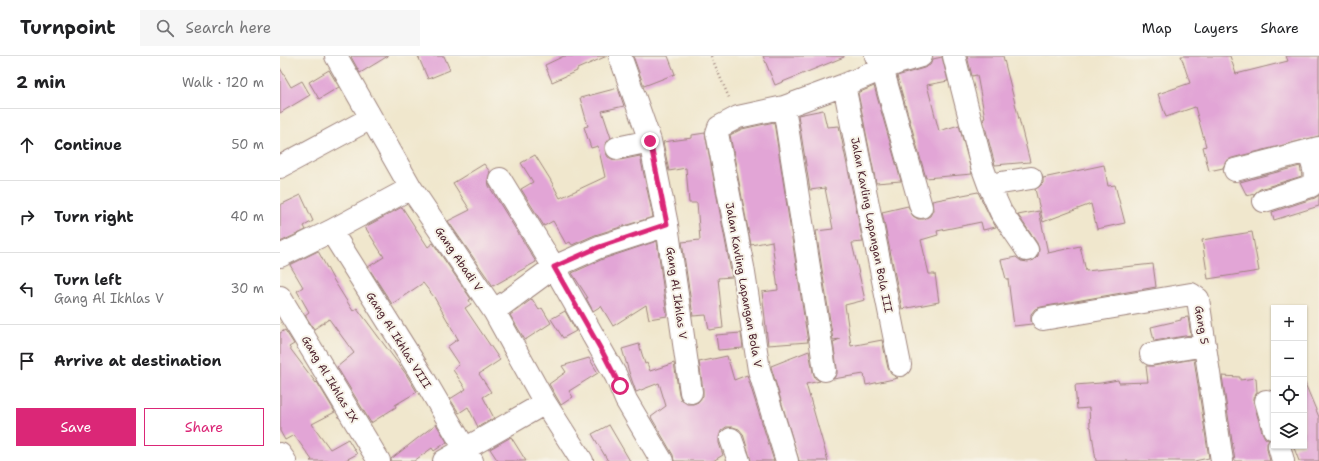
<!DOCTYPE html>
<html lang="en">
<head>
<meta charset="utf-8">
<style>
	:root { --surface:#fff; --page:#f6f6f6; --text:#202124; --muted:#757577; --line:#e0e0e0; --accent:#db2777 }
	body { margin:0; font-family:"Shantell Sans",sans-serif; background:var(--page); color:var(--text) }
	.controls { position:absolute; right:12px; bottom:12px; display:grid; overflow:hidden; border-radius:0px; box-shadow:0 1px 3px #0004 }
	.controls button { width:36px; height:36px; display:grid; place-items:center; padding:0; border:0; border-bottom:1px solid var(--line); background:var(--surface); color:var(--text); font:20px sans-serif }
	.stop { position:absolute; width:12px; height:12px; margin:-9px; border:3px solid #db2777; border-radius:50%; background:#fff }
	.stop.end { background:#db2777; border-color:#fff; box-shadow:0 1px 4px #0008 }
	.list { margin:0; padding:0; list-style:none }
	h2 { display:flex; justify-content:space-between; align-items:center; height:52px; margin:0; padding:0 16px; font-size:17px }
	h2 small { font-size:13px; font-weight:400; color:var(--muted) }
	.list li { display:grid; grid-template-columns:26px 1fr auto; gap:12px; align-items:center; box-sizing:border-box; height:72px; padding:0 16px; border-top:1px solid var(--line) }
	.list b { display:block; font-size:15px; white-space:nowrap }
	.list p { margin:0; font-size:13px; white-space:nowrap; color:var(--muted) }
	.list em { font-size:13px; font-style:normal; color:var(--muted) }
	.actions { display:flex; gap:8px; padding:12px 16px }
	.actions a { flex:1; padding:9px 0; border:1px solid var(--accent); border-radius:0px; text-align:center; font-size:14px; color:var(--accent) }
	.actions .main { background:var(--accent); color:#fff }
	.icon { flex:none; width:22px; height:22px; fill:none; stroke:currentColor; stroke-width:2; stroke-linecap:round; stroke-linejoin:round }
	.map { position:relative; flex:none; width:1039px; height:405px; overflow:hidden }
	header { display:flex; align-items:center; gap:24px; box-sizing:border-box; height:56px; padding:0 20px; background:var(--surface); border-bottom:1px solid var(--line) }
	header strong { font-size:19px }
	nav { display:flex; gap:22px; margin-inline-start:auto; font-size:14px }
	.search { width:280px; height:36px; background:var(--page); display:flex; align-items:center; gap:10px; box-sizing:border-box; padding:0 14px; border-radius:0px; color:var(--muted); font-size:15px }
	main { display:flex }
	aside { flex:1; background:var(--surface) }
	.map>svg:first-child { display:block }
	.building { fill:#e2a5d6 }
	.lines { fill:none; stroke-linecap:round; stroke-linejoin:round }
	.minor-casing { stroke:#9d837c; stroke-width:24 }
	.path { stroke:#9d837c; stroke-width:2.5; stroke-dasharray:1 3; stroke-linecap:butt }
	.minor { stroke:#fff; stroke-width:22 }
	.route { stroke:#db2777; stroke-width:5 }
	.labels { text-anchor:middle; stroke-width:4; stroke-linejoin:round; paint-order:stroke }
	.street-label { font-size:11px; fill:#4a1f2b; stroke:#f7f3e8 }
</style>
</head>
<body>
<header>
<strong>Turnpoint</strong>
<div class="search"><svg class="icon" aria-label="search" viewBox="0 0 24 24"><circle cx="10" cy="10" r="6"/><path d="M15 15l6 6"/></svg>Search here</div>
<nav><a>Map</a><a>Layers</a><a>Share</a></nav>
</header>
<main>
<aside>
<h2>2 min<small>Walk · 120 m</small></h2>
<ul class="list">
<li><svg class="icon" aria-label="ahead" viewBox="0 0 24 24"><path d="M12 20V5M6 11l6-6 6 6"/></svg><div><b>Continue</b></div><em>50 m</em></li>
<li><svg class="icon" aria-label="right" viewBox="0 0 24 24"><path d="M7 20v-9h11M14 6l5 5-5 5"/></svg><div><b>Turn right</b></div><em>40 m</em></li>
<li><svg class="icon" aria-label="left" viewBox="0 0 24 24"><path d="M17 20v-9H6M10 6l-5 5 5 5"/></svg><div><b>Turn left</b><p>Gang Al Ikhlas V</p></div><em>30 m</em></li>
<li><svg class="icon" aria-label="arrive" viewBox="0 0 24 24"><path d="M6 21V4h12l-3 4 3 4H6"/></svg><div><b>Arrive at destination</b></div></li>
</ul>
<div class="actions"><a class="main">Save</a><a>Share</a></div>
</aside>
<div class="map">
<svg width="1039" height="405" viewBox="0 0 1039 405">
	<rect width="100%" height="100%" fill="#f7f3e8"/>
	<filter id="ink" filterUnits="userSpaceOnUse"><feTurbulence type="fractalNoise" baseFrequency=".025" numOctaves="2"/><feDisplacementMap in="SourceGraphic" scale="8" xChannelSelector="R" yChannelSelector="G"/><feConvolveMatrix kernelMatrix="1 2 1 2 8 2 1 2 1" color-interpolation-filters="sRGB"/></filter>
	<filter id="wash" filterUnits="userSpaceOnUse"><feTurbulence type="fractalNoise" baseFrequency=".012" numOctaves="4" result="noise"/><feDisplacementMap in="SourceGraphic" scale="16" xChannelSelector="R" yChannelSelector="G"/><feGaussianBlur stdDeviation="0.9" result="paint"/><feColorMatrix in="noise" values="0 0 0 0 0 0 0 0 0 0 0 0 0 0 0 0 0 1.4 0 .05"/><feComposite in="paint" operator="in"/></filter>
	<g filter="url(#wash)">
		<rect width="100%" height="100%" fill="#f0e7cd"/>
		<g id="blocks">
			<path class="building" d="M72,0H108L80,17L71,1Z
				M138,0H164L170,14L148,23Z
				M284,0H327L297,13V15L272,26L265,9Z
				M353,0H388L395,18L364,30Z
				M483,0H564V1L495,29Z
				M687,0H723L750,106L715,109L703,63L705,62L697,19L692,20Z
				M901,0H950L956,18L1008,5L1006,0H1039V80L952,102L946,105L943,112L929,115L923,91L926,90L915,51L886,61L878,38L910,27Z
				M662,1L668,25L647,29L659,75L679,69L692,118L646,122L617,20L644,12L650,9L653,3Z
				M0,12L11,31L22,25L30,39L0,57Z
				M49,14L59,31L39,43L29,26Z
				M594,30L621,125L596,127L578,37Z
				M338,32L344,50L322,55L331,82L325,88V95L328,101L334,104H340L360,100L373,161L315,179L292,189L290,186L286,188L273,165L264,170L241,133L253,126L241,107L255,99L270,123L280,142L325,121L318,90L311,92L304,71L308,70L300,42Z
				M543,54L547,71L559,70L583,186L572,187L585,244L565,249L571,290L602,284L608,312L611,318L618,322L586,329L584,318L553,323L557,318V312L553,286L560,283L553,284L536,175L553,173L545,132L530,134L518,59Z
				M494,66L528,286L488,289L482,236L498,234L492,185L471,189L450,79L462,73Z
				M425,77L452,221L438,222L443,272L429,274L426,259L413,260L402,186L420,184L417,147H409L406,112L389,115L383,86L412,82V79Z
				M204,108L210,116L208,123L209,130L256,206L213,230L168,165L190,154L173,127Z
				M824,109L828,130L835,129L845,167L817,173L811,148L763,166L755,133L759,131L763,127V122Z
				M1020,110L1022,120L980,133L974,138L967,140L960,126Z
				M698,136L710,161L716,171L703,174L701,166L657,175L658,179L641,184L649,218H655L659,246L622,253L602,156L628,150L633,160L638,163H644L650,160L653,154L652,145Z
				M21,139L33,165L24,170L26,174L0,186V149Z
				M1039,139V150L994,164L992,156L1035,142Z
				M122,151L148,191L153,187L191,243L189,244L191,248L185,252L220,304L199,318L211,336L203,341L214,362L198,371L188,351L179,357L170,343L186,333L173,314L179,309L167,291L178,283L154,241L143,227L112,248L88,211L104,201L85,171Z
				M759,155L768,197L800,190L806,215L873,208L876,231L761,251L755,253L751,258V265L752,268L734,270L728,223H726L721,204L736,201L741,205L748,206L754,204L758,200L759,193L757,187L738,159Z
				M972,176L979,215L928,223L922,184Z
				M377,185L387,260L369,263L366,249L333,270L321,250L313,255L306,242H308L292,217L323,203Z
				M38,195L53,223L73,255L77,252L126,318L137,336L115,349L116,351L91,367L57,311L74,297L49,263L34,273L25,259L29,256L17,235L23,231L10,209Z
				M252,243L259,254L262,252L271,267L245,284L230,259Z
				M285,255L296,275L283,282L271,263Z
				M908,261L911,279L874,285L871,271L901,264V262Z
				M5,274L14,288L9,291L36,327L37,326L55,356L32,368L50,393L68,383L77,398L64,405H30L32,404L14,379L5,384L0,375V277Z
				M461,277L463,292L438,294L436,279Z
				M359,288L365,308L367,307L370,315L394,307L399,338L401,344L407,348H413L418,346L423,340V334L419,306L447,300L454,324L467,319L494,405H471L463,378L459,373L453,371H446L441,375L439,381V387L443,399L433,405H394L393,399L371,361L386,350L379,327L356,336L349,316L342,293Z
				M529,295L533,316L535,322L540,325L526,328L548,405H519L491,311V310Z
				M309,302L318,317L289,335L293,341L281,349L269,328L286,316L282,310Z
				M914,303L929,402L914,405H816L811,371H810L809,352L797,353L795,329L821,327L838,324L839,327L868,326L866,310H873Z
				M942,320L960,321V324L976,322L977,336L974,342V348L982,376L985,382L989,384L987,387V393L990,405H955Z
				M1024,325L1039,361V405H1019L1014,392L1020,390H1024Z
				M156,368L167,386L154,395L152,392L134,405H111V403Z
				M329,369L350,405H328L312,378Z
				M231,381L246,405H218L210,393Z"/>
		</g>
	</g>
	<g filter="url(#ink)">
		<use href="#blocks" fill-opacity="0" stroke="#9d837c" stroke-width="1"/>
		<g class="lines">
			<defs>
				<path id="minor" d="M56,0L131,132L214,255L265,347L302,405
					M340,0L370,85L387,169L411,336
					M596,0L602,12L641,151
					M674,0L702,110L709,129L751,122
					M564,29L620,309
					M504,51L545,314
					M337,92L370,85
					M0,111L91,62
					M955,114L1039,92
					M220,123L274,211L336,320L346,344L382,405
					M709,129L721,156L747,194
					M984,145L1031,130C1039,120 1032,107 1028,95
					M51,175L143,321L192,405
					M0,200L51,175L131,132
					M0,241L99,405
					M214,255L274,211L319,191L387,169
					M763,263L911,238L918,243L942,405
					M871,298L925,289
					M986,345L994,373
					M451,383L459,405
					M999,390L1003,405
					M0,398L5,405
					M164,405L265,347
					M507,405L479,314L463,211L437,77L439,71L458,61L504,51L564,29L617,7L641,0"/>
			</defs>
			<use href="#minor" class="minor-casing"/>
			<path class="path" d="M431,0L450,44"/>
			<use href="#minor" class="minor"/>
		</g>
	</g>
	<g class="lines" filter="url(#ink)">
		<path class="route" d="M340,330L323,297L274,211L319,191L387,168L370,85"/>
	</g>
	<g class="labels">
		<g class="street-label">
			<text transform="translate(592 169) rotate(79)" y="4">Jalan Kavling Lapangan Bola III</text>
			<text transform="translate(179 203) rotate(56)" y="4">Gang Abadi V</text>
			<text transform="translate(464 229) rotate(80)" y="4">Jalan Kavling Lapangan Bola V</text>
			<text transform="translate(397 237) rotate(82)" y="4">Gang Al Ikhlas V</text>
			<text transform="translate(922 269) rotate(81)" y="4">Gang 5</text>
			<text transform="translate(119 284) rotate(58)" y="4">Gang Al Ikhlas VIII</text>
			<text transform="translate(50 323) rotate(59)" y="4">Gang Al Ikhlas IX</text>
		</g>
	</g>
</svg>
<div class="controls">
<button>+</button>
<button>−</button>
<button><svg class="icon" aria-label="locate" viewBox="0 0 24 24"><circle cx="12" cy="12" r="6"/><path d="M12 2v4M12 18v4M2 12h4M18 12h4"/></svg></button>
<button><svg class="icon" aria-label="layers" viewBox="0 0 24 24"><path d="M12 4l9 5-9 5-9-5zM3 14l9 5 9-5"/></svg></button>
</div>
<div class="stop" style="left:340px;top:330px"></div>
<div class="stop end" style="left:370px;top:85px"></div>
</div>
</main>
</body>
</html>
